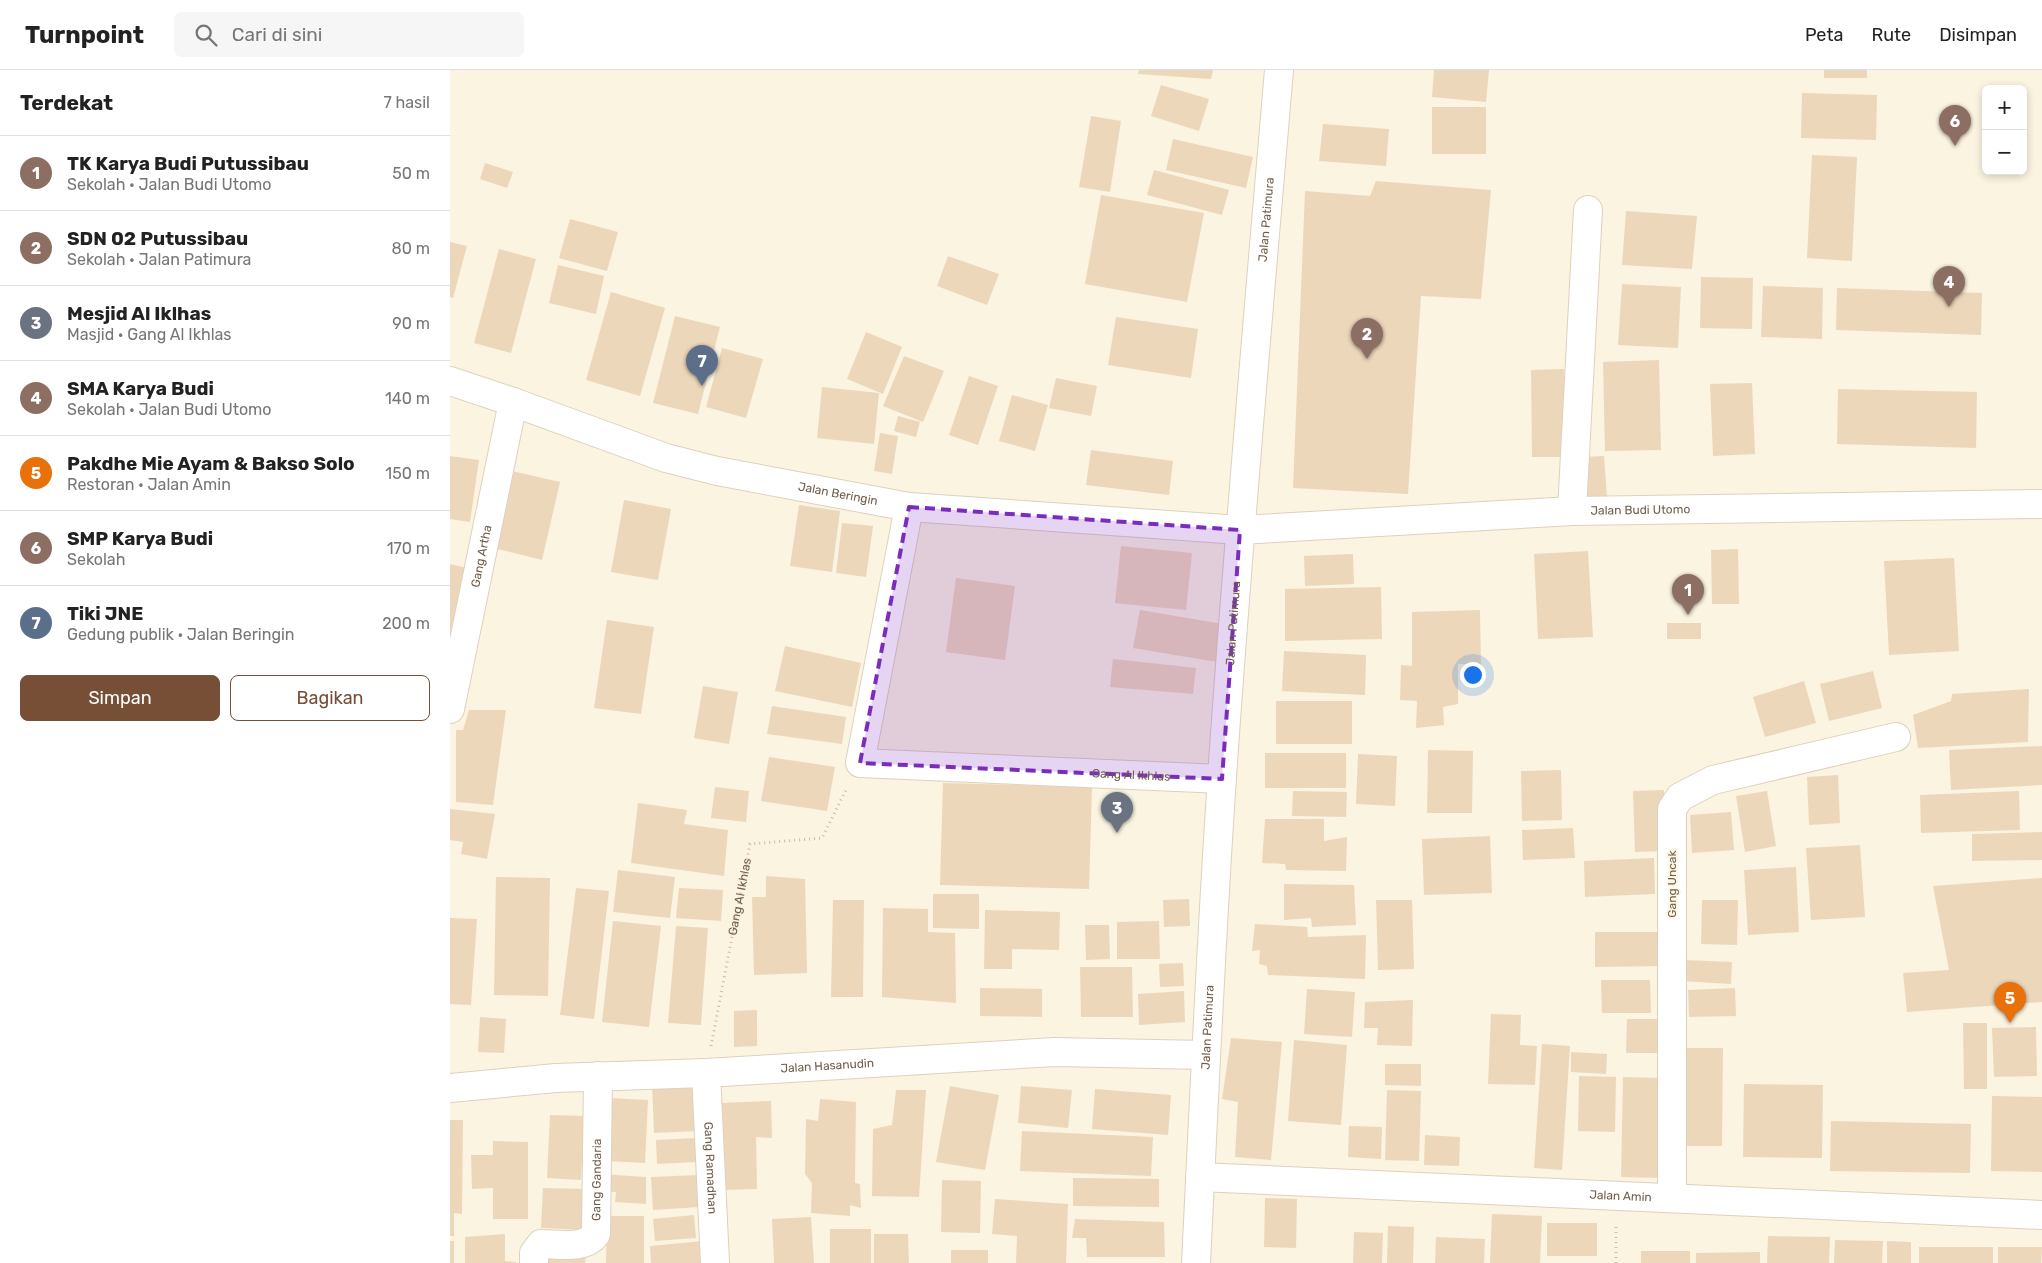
<!DOCTYPE html>
<html lang="id">
<head>
<meta charset="utf-8">
<style>
	:root { --surface:#fff; --page:#f6f6f6; --text:#222; --muted:#767676; --line:#e0e0e0; --accent:#764f36 }
	body { margin:0; font-family:Rubik,sans-serif; background:var(--page); color:var(--text) }
	.controls { position:absolute; right:15px; top:15px; display:grid; overflow:hidden; border-radius:8px; box-shadow:0 2px 8px #0003 }
	.controls button { width:45px; height:45px; display:grid; place-items:center; padding:0; border:0; border-bottom:1px solid var(--line); background:var(--surface); color:var(--text); font:25px sans-serif }
	.you { position:absolute; left:1022px; top:604px; width:18px; height:18px; margin:-12px; border:4px solid #fff; border-radius:50%; background:#1a73e8; box-shadow:0 0 0 8px #1a73e833 }
	.badge { display:grid; place-items:center; width:32px; height:32px; border-radius:50%; background:var(--accent); color:#fff; font-size:16px; font-weight:700 }
	.pin { position:absolute; translate:-50% -41px; filter:drop-shadow(0 1px 2px #0008) }
	.pin::after { content:''; position:absolute; top:26px; width:18px; height:15px; background:inherit; clip-path:polygon(0 0,100% 0,50% 100%) }
	.list { margin:0; padding:0; list-style:none }
	h2 { display:flex; justify-content:space-between; align-items:center; height:65px; margin:0; padding:0 20px; font-size:21px }
	h2 small { font-size:16px; font-weight:400; color:var(--muted) }
	.list li { display:grid; grid-template-columns:32px 1fr auto; gap:15px; align-items:center; box-sizing:border-box; height:75px; padding:0 20px; border-top:1px solid var(--line) }
	.list b { display:block; font-size:19px; white-space:nowrap }
	.list p { margin:0; font-size:16px; white-space:nowrap; color:var(--muted) }
	.list em { font-size:16px; font-style:normal; color:var(--muted) }
	.actions { display:flex; gap:10px; padding:15px 20px }
	.actions a { flex:1; padding:11px 0; border:1px solid var(--accent); border-radius:8px; text-align:center; font-size:18px; color:var(--accent) }
	.actions .main { background:var(--accent); color:#fff }
	.icon { flex:none; width:28px; height:28px; fill:none; stroke:currentColor; stroke-width:2; stroke-linecap:round; stroke-linejoin:round }
	.map { position:relative; flex:none; width:1592px; height:1193px; overflow:hidden }
	header { display:flex; align-items:center; gap:30px; box-sizing:border-box; height:70px; padding:0 25px; background:var(--surface); border-bottom:1px solid var(--line) }
	header strong { font-size:24px }
	nav { display:flex; gap:28px; margin-inline-start:auto; font-size:18px }
	.search { width:350px; height:45px; background:var(--page); display:flex; align-items:center; gap:12px; box-sizing:border-box; padding:0 18px; border-radius:8px; color:var(--muted); font-size:19px }
	main { display:flex }
	aside { flex:1; background:var(--surface) }
	.map>svg:first-child { display:block }
	.building { fill:#edd7bb }
	.lines { fill:none; stroke-linecap:round; stroke-linejoin:round }
	.street-casing { stroke:#ddd1be; stroke-width:30 }
	.path { stroke:#d1ba9e; stroke-width:3; stroke-dasharray:1 4; stroke-linecap:butt }
	.street { stroke:#fff; stroke-width:28 }
	.marked { fill:#7b2cbf; fill-opacity:0.2; stroke:#7b2cbf; stroke-width:4; stroke-dasharray:10 6; stroke-linejoin:round }
	.labels { text-anchor:middle; stroke-width:4.5; stroke-linejoin:round; paint-order:stroke }
	.street-label { font-size:12px; fill:#6f5d4a; stroke:#fdf8e6 }
</style>
</head>
<body>
<header>
<strong>Turnpoint</strong>
<div class="search"><svg class="icon" aria-label="search" viewBox="0 0 24 24"><circle cx="10" cy="10" r="6"/><path d="M15 15l6 6"/></svg>Cari di sini</div>
<nav><a>Peta</a><a>Rute</a><a>Disimpan</a></nav>
</header>
<main>
<aside>
<h2>Terdekat<small>7 hasil</small></h2>
<ul class="list">
<li><span class="badge" style="background:#8d6e63">1</span><div><b>TK Karya Budi Putussibau</b><p>Sekolah · Jalan Budi Utomo</p></div><em>50 m</em></li>
<li><span class="badge" style="background:#8d6e63">2</span><div><b>SDN 02 Putussibau</b><p>Sekolah · Jalan Patimura</p></div><em>80 m</em></li>
<li><span class="badge" style="background:#6b7280">3</span><div><b>Mesjid Al Iklhas</b><p>Masjid · Gang Al Ikhlas</p></div><em>90 m</em></li>
<li><span class="badge" style="background:#8d6e63">4</span><div><b>SMA Karya Budi</b><p>Sekolah · Jalan Budi Utomo</p></div><em>140 m</em></li>
<li><span class="badge" style="background:#e8710a">5</span><div><b>Pakdhe Mie Ayam &amp; Bakso Solo</b><p>Restoran · Jalan Amin</p></div><em>150 m</em></li>
<li><span class="badge" style="background:#8d6e63">6</span><div><b>SMP Karya Budi</b><p>Sekolah</p></div><em>170 m</em></li>
<li><span class="badge" style="background:#5c6f8a">7</span><div><b>Tiki JNE</b><p>Gedung publik · Jalan Beringin</p></div><em>200 m</em></li>
</ul>
<div class="actions"><a class="main">Simpan</a><a>Bagikan</a></div>
</aside>
<div class="map">
<svg width="1592" height="1193" viewBox="0 0 1592 1193">
	<rect width="100%" height="100%" fill="#faf4e1"/>
	<path class="building" d="M689,0H763L761,9L688,4Z
		M984,0H1039L1036,32L982,27Z
		M1374,0H1417V8H1374Z
		M711,15L759,29L749,61L701,46Z
		M1352,23L1427,25L1426,70L1351,68Z
		M982,37H1036V84H982Z
		M641,46L671,51L660,122L629,117Z
		M873,54L939,59L936,96L869,91Z
		M723,69L803,87L796,118L716,100Z
		M1362,85L1407,87L1402,191L1357,188Z
		M35,93L63,102L57,118L30,109Z
		M704,100L779,120L772,145L697,125Z
		M926,111L1041,120L1031,229L971,226L958,424L843,418L855,121L920,126Z
		M651,125L754,143L737,232L635,214Z
		M1176,141L1247,146L1242,199L1172,195Z
		M120,149L168,162L157,201L109,188Z
		M0,172L17,176L3,228L0,227Z
		M49,179L86,189L61,283L24,273Z
		M498,186L549,204L537,235L487,216Z
		M108,195L154,206L146,244L99,233Z
		M1251,207L1303,208L1302,259L1250,258Z
		M1172,214L1231,217L1228,278L1168,275Z
		M1313,216L1373,218L1372,269L1311,267Z
		M1387,218L1532,223L1531,265L1386,260Z
		M161,222L215,238L190,326L136,310Z
		M225,246L270,257L248,344L203,333Z
		M666,247L748,259L741,308L658,295Z
		M416,262L452,277L433,324L397,309Z
		M272,278L313,289L296,348L256,337Z
		M454,286L494,301L473,352L433,336Z
		M1209,290L1211,380L1155,381L1153,292Z
		M1114,299L1115,387H1082L1081,300Z
		M519,306L548,316L528,375L499,365Z
		M606,308L647,316L641,346L599,338Z
		M1302,313L1305,384L1263,386L1260,314Z
		M372,317L429,323L424,374L367,368Z
		M1388,319L1527,322L1526,378L1387,374Z
		M562,325L598,335L585,381L549,371Z
		M448,346L470,352L466,367L444,361Z
		M430,363L448,366L442,404L424,401Z
		M641,380L723,391L719,425L636,415Z
		M0,386L29,390L20,452L0,449Z
		M1154,386L1157,427L1133,429L1130,387Z
		M62,401L110,412L92,490L44,478Z
		M174,430L221,439L208,510L161,502Z
		M349,435L390,441L382,502L340,496Z
		M392,453L423,456L416,507L386,503Z
		M671,476L742,483L736,540L665,533Z
		M1288,479L1289,534H1262L1261,480Z
		M1138,481L1143,567L1088,569L1084,484Z
		M903,484L904,514L855,516L854,486Z
		M1504,488L1509,581L1439,585L1434,491Z
		M0,494L21,499L5,566L0,565Z
		M506,508L565,516L555,590L496,582Z
		M931,517L932,569L835,571V519Z
		M690,540L773,554L767,592L683,578Z
		M1030,540L1031,595L1008,594V634L993,637L994,655L966,658L967,631L950,630L951,595L962,596V542Z
		M157,550L204,557L191,644L144,638Z
		M1217,553H1251V569H1217Z
		M335,576L411,593L402,637L325,621Z
		M834,581L916,585L915,625L832,621Z
		M663,589L746,598L743,624L660,617Z
		M1423,601L1432,638L1379,651L1370,614Z
		M1354,611L1366,653L1315,667L1303,627Z
		M253,616L288,622L279,674L244,668Z
		M1579,619L1578,672L1468,678L1463,645L1501,631L1502,624Z
		M826,631H902V674H826Z
		M322,636L396,647L392,674L317,664Z
		M19,640H56L43,735L6,732V660H13Z
		M1592,676V715L1501,720L1499,680Z
		M978,680L1023,681L1022,743H977Z
		M815,683H896V718H815Z
		M908,684L947,686L945,736L906,734Z
		M319,687L385,697L377,741L311,731Z
		M1111,700L1112,750L1072,751L1071,701Z
		M1388,705L1390,753L1359,755L1357,707Z
		M493,713L642,717L639,819L490,815Z
		M265,717L299,721L296,752L261,748Z
		M1214,720L1216,781L1185,782L1183,721Z
		M843,721L897,722L896,747L842,746Z
		M1317,721L1326,776L1295,782L1286,726Z
		M1569,721L1570,760L1471,763L1470,725Z
		M188,733L237,740L234,754L278,760L274,806L181,793Z
		M0,739L45,744L37,789L11,784L13,772L0,770Z
		M1281,742L1284,780L1242,783L1240,745Z
		M815,749H874V771L897,767L896,801L836,800L835,794L812,793Z
		M1123,758L1125,788L1073,790L1072,760Z
		M1592,762V790L1522,791V764Z
		M1040,766L1042,823L974,825L972,769Z
		M1410,775L1415,847L1361,850L1356,778Z
		M1204,788L1205,824L1135,827L1134,791Z
		M1346,797L1349,862L1298,865L1294,800Z
		M168,800L225,807L220,848L163,842Z
		M316,806L355,809L357,903L304,905L302,827H316Z
		M46,807L100,808L98,926L44,925Z
		M1592,808V932L1457,942L1453,903L1499,900L1483,816Z
		M834,814L904,815L906,855L862,857L861,848L834,850Z
		M126,818L159,821L144,949L110,945Z
		M229,818L273,820L271,851L226,848Z
		M483,824H529V859L483,858Z
		M739,829L740,856L714,857L713,830Z
		M383,830H414L413,927H381Z
		M926,830H962L964,899L928,900Z
		M1252,830H1288L1287,875L1251,874Z
		M433,838L478,839V862L505,863L506,933L432,927Z
		M535,840L610,842L609,880L562,879V899H534Z
		M0,848L27,849L21,935L0,934Z
		M163,851L211,856L199,957L152,952Z
		M709,851L710,889H667V852Z
		M805,854L857,857L858,867L916,865L915,909L818,905L817,896L809,894L810,880L802,881Z
		M635,855H659L660,889L636,890Z
		M226,856L258,858L251,955L218,953Z
		M1145,862H1213V896L1145,897Z
		M1233,890L1282,892L1281,914L1232,911Z
		M733,893L734,916L710,917L709,894Z
		M630,897H682L683,947H631Z
		M1151,910H1200L1201,943H1152Z
		M530,918L592,919V947L530,946Z
		M1285,918L1286,946L1239,947L1238,920Z
		M857,919L905,922L902,967L854,964Z
		M734,921L735,952L689,955L688,924Z
		M963,930L962,976L927,975L928,958H914L915,932Z
		M307,940V976L284,977V941Z
		M1041,944L1071,945L1070,975L1087,976L1085,1015L1038,1014Z
		M30,947L56,949L54,983L28,982Z
		M1177,949H1207V983H1176Z
		M1513,953H1537V1019H1514Z
		M1586,957L1587,1006L1544,1007L1542,958Z
		M781,968L832,972L821,1090L785,1087L788,1032L772,1029Z
		M844,970L897,975L891,1055L838,1051Z
		M1092,974L1120,976L1112,1100L1084,1098Z
		M1234,978H1273L1272,1076H1233Z
		M1121,982L1157,984L1156,1004L1121,1002Z
		M935,994H971V1016L935,1015Z
		M1129,1006L1166,1007L1165,1062L1128,1061Z
		M1173,1007L1214,1008L1212,1108L1171,1107Z
		M247,1010L249,1061L204,1063L202,1012Z
		M1294,1014L1373,1015L1372,1088L1293,1087Z
		M500,1016L549,1025L535,1100L486,1092Z
		M571,1016L622,1020L618,1058L568,1053Z
		M645,1019L721,1025L718,1065L642,1059Z
		M446,1020H476L469,1127L422,1126L423,1059L442,1055Z
		M937,1020L971,1021L969,1091L935,1090Z
		M1542,1026L1592,1027V1102L1541,1101Z
		M159,1028L198,1030L195,1093L156,1091Z
		M370,1029L406,1032L405,1113L410,1114L411,1138L400,1135V1146L361,1143L362,1113L355,1104L356,1049L368,1051Z
		M321,1031L322,1068L306,1067L307,1119L270,1120L268,1033Z
		M100,1045L134,1046L131,1110L97,1108Z
		M0,1050H13L12,1144L4,1143V1166H0Z
		M1381,1051L1521,1054L1520,1103L1380,1101Z
		M899,1056L932,1057L931,1089L898,1087Z
		M572,1061L703,1067L701,1106L570,1101Z
		M975,1065L1010,1067L1009,1096L974,1095Z
		M245,1068L246,1092L207,1094L206,1070Z
		M43,1071L78,1072V1149H43V1118L22,1119L21,1085H43Z
		M152,1104L196,1107V1134L165,1132L166,1122L150,1121Z
		M248,1105L250,1137L203,1140L201,1107Z
		M623,1108L709,1109V1137L623,1136Z
		M492,1110L531,1111L530,1163L491,1162Z
		M93,1118L140,1119L139,1160L91,1158Z
		M815,1128L847,1129L846,1178L814,1177Z
		M545,1129L618,1134L616,1193H566L567,1166L542,1164Z
		M1042,1144L1092,1146L1090,1193H1040Z
		M244,1145L246,1168L205,1171L203,1149Z
		M157,1146H194V1193H156Z
		M361,1147L364,1193H324L322,1149Z
		M625,1149L714,1152L715,1187H637L636,1168H622Z
		M1097,1153H1147V1186H1097Z
		M938,1156L964,1157L963,1193H937Z
		M380,1159H421V1193H380Z
		M904,1162L933,1163L932,1193H903Z
		M55,1164V1191L66,1192V1193H15V1167Z
		M424,1164H458L459,1193H424Z
		M1318,1166L1380,1167L1379,1193H1317Z
		M986,1167L1035,1169L1034,1193H985Z
		M1385,1170L1433,1171L1432,1193H1384Z
		M0,1171H4V1193H0Z
		M253,1171L255,1193H201L200,1176Z
		M1437,1171L1461,1172V1193H1437Z
		M1469,1177H1543V1193H1469Z
		M1548,1177H1592L1591,1193H1548Z
		M501,1180H538V1193H501Z
		M1191,1181H1240V1193H1191Z
		M1310,1182V1193H1246V1183Z
		M96,1183L136,1185L135,1193H95Z"/>
	<g class="lines">
		<defs>
			<g id="street">
				<path id="s2" d="M0,311L63,332L216,388L267,401L459,437L790,460L1122,441L1592,434"/>
				<path id="s3" d="M459,437L410,693L772,709"/>
				<path d="M1122,441L1138,140"/>
				<path id="s4" d="M0,639L63,332"/>
				<path id="s5" d="M256,1003L265,1193"/>
				<path id="s6" d="M0,1018L106,1008L256,1003L605,982L755,985"/>
				<path id="s7" d="M750,1107L1592,1145"/>
				<path d="M1222,1128V739L1230,727L1263,710L1446,667"/>
				<path id="s8" d="M84,1193V1183L91,1174C109,1174 135,1180 146,1164L148,1006"/>
				<path id="s9" d="M746,1193C754,1031 761,869 772,707C788,471 809,236 829,0"/>
			</g>
		</defs>
		<use href="#street" class="street-casing"/>
		<g class="path">
			<path id="s1" d="M261,976L300,774L372,768L397,718"/>
			<path d="M1166,1193V1153"/>
		</g>
		<use href="#street" class="street"/>
	</g>
	<path class="marked" d="M459,437L790,460L772,709L410,693Z"/>
	<g class="labels">
		<g class="street-label">
			<text dy="4" stroke="none"><textPath href="#s9" startOffset="1046">Jalan Patimura</textPath></text>
			<text dy="4" stroke="none"><textPath href="#s2" startOffset="405">Jalan Beringin</textPath></text>
			<text dy="4" stroke="none"><textPath href="#s2" startOffset="1210">Jalan Budi Utomo</textPath></text>
			<text dy="4" stroke="none"><textPath href="#s4" startOffset="156">Gang Artha</textPath></text>
			<text dy="4" stroke="none"><textPath href="#s9" startOffset="641">Jalan Patimura</textPath></text>
			<text dy="4" stroke="none"><textPath href="#s3" startOffset="532">Gang Al Ikhlas</textPath></text>
			<text transform="translate(1222 814) rotate(-90)" y="4">Gang Uncak</text>
			<text dy="4" stroke="none"><textPath href="#s1" startOffset="152">Gang Al Ikhlas</textPath></text>
			<text dy="4" stroke="none"><textPath href="#s9" startOffset="236">Jalan Patimura</textPath></text>
			<text dy="4" stroke="none"><textPath href="#s6" startOffset="378">Jalan Hasanudin</textPath></text>
			<text dy="4" stroke="none"><textPath href="#s5" startOffset="95">Gang Ramadhan</textPath></text>
			<text dy="4" stroke="none"><textPath href="#s8" startOffset="134">Gang Gandaria</textPath></text>
			<text dy="4" stroke="none"><textPath href="#s7" startOffset="421">Jalan Amin</textPath></text>
		</g>
	</g>
</svg>
<div class="controls">
<button>+</button>
<button>−</button>
</div>
<div class="you"></div>
<div class="pin badge" style="left:1238px;top:545px;background:#8d6e63">1</div>
<div class="pin badge" style="left:917px;top:289px;background:#8d6e63">2</div>
<div class="pin badge" style="left:667px;top:763px;background:#6b7280">3</div>
<div class="pin badge" style="left:1499px;top:237px;background:#8d6e63">4</div>
<div class="pin badge" style="left:1560px;top:953px;background:#e8710a">5</div>
<div class="pin badge" style="left:1505px;top:76px;background:#8d6e63">6</div>
<div class="pin badge" style="left:252px;top:316px;background:#5c6f8a">7</div>
</div>
</main>
</body>
</html>
